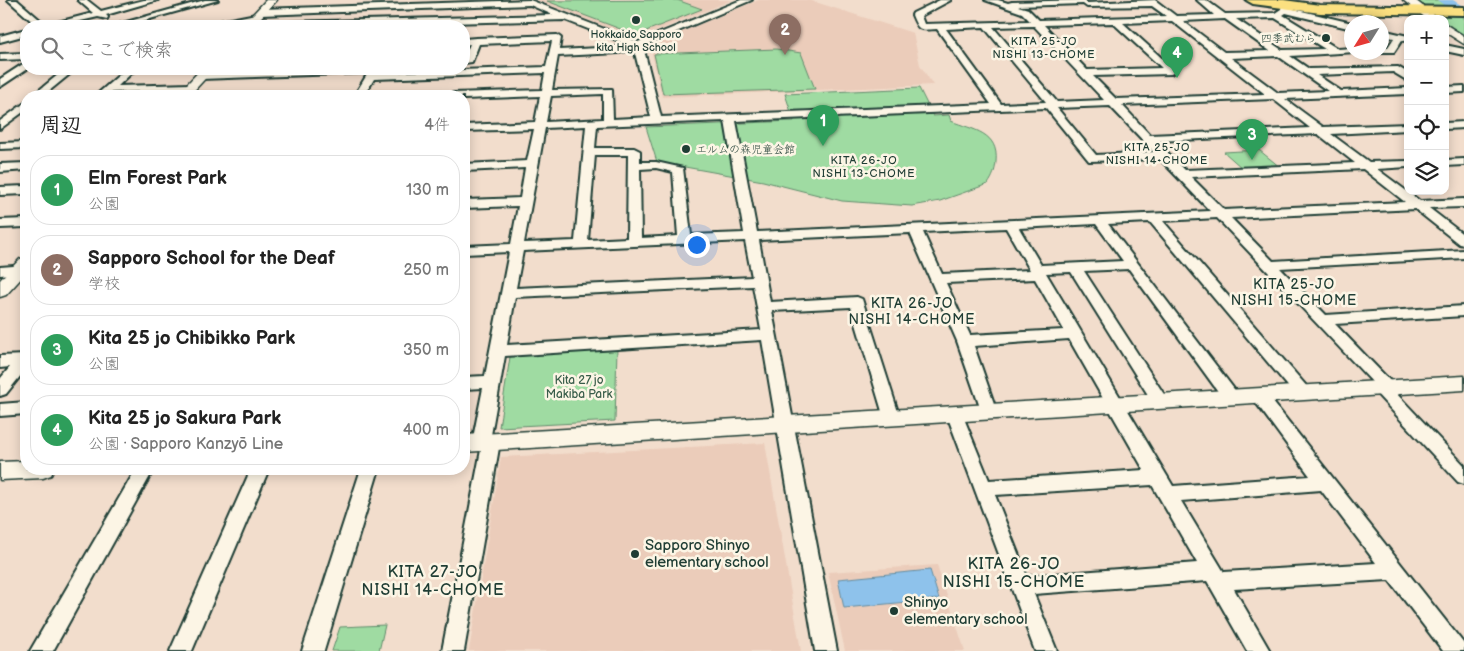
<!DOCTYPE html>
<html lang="ja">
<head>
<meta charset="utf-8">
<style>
	:root { --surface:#fff; --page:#f2f2f2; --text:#222; --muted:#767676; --line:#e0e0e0; --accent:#1a73e8 }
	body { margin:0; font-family:"Balsamiq Sans","Klee One",sans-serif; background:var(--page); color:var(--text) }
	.controls { position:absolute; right:15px; top:15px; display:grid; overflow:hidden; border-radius:10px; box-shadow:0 2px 12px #0003 }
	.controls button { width:45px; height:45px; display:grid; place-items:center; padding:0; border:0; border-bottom:1px solid var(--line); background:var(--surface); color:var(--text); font:25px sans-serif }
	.compass { position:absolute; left:1344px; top:15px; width:45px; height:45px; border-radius:50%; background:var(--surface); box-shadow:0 2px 12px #0003; rotate:233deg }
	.you { position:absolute; left:696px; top:244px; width:18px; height:18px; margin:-12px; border:4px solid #fff; border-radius:50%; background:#1a73e8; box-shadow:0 0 0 8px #1a73e833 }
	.badge { display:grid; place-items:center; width:32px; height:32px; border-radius:50%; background:var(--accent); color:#fff; font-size:16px; font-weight:700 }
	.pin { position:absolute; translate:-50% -41px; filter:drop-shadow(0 1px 2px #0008) }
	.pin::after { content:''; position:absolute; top:26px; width:18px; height:15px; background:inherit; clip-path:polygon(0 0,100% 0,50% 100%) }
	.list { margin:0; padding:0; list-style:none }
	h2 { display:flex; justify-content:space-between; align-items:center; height:65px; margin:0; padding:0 20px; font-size:21px }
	h2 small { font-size:16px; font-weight:400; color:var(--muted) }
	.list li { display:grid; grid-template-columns:32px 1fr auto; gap:15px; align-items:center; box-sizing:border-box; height:70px; margin:0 10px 10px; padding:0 10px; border:1px solid var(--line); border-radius:20px }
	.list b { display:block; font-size:19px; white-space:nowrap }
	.list p { margin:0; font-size:16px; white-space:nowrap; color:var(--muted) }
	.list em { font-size:16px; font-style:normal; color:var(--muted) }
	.icon { flex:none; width:28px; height:28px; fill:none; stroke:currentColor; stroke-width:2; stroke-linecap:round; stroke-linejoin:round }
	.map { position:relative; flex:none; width:1464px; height:651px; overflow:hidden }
	.search { position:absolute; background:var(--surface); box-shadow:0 2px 12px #0003; left:20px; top:20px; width:450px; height:55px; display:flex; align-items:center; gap:12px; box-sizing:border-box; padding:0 18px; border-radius:20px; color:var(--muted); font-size:19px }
	.panel { position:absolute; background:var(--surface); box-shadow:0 2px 12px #0003; left:20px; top:90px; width:450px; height:385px; border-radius:20px }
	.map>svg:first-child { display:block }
	.built { fill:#ebccba }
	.green { fill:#9fdba2; stroke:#5f8c6b }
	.water { fill:#8ec2eb; stroke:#628da2 }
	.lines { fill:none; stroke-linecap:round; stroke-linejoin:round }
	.river { fill:#8ec2eb; fill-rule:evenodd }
	.minor-casing { stroke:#1f3d34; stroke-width:4 }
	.tertiary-casing { stroke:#1f3d34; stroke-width:3 }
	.primary-casing { stroke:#1f3d34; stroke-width:4 }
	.minor { fill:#fcf5e5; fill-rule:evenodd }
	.tertiary { fill:#fcf5e5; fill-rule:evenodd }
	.primary { fill:#fbe080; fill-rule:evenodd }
	.poi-dot { fill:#1f3d34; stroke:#fcf5e5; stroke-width:2 }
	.labels { text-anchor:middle; stroke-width:5; stroke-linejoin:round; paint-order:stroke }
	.far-poi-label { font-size:11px; fill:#1f3d34; stroke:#fcf5e5 }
	.far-neighbourhood-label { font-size:11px; letter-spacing:1px; fill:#1f3d34; stroke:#fcf5e5 }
	.park-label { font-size:12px; fill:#395d4a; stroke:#fcf5e5 }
	.neighbourhood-label { font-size:14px; letter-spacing:1px; fill:#1f3d34; stroke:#fcf5e5 }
	.near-poi-label { font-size:15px; fill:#1f3d34; stroke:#fcf5e5; text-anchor:start }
	.near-neighbourhood-label { font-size:16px; letter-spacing:1px; fill:#1f3d34; stroke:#fcf5e5 }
</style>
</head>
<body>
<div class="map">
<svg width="1464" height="651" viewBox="0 0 1464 651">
	<rect width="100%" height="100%" fill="#f2ddcc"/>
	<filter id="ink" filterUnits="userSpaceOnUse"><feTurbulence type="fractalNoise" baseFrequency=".02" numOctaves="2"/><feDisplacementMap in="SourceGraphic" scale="10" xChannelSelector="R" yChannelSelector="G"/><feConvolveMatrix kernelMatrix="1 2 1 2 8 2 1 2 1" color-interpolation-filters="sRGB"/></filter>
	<g filter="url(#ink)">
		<path class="built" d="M537,0H732L637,39Z
			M759,0H809L913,33L920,65L933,85L662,97L650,45Z
			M765,443L801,651H469L501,457Z
			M937,565L965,651H845L828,572Z"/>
		<path class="green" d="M677,0L702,9L636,35L547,1Z
			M1414,0H1438L1464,18V36L1445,22V19H1440Z
			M776,49L801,53L815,89L663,94L654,54Z
			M919,88L933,116L949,115L951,121C973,130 999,132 996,162C995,171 993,177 988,184L940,201L912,206L842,201L763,181L657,162L646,127L794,121L785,94Z
			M1259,150L1280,167L1242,168L1224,152Z
			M617,348L615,421L499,427L510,357Z
			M385,625L379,651H332L340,627Z"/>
		<path class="water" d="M930,570L939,599L844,608L838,579Z"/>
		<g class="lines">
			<path class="river" d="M1437,0H1453L1464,7V17L1459,16Z"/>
			<defs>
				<path id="minor" d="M8,0H17L46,25L93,13L78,0H87L101,11L144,0H158L106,15L108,17L107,19L98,17L59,26H37Z
					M205,0H218L125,26H112Z
					M530,0L638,42L741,0H752L643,46L661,117L991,104L937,29C919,30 919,32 912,15L913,13L940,0H951L921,16L924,24L1030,21L1022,13L985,0H998L1008,3L1012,2L1085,0L1087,3L1155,0L1176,16L1214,15L1197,0H1206L1225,14L1275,13L1281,9L1282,3H1288L1289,8L1352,23V29L1286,13L1283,15L1338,49L1352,48V52H1356L1290,56L1309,69L1398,67L1408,73V81L1393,72L1317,75L1341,91L1408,88V94L1285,99L1323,127L1408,124V130L1331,134L1369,162L1408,161V167L1377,169L1420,201L1464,199V207L1429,208L1464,235V245L1459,244L1415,209L1231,218L1273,261L1464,250V258L1280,268L1326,315L1464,306V316L1335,324L1393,384L1395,388L1394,391L1464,465V484L1458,482L1375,392L1373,388L1375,385L1217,218L1163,221L1309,389L1311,393L1309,397L1303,399L1297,397L1150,222L1108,224L1237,393L1239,397L1237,401L1231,403L1225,401L1129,269L1084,271L1169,402L1167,406L1161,408L1155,406L1071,272L1046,273L1173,486L1310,476L1251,396L1253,392L1259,390L1265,392L1464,644V651H1443L1389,580L1234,589L1270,651H1247L1207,581L1034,594L1057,651H1035L947,415L949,411L955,409L961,411L989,480L1144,470L1069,339L974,346L997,412L995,416L989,418L983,416L957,341L910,233L759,240L770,302L857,297L862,299L900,418L898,423L892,424L886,423L884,418L851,307L772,311L837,651H815L762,340L505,356L491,435L497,437L500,442L464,651H442L481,450L475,448L472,443L483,388L464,389V377L485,376L509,252L464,254V246L511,244L518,206L464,208V200L520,198L525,168L464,171V164L527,161L534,129L464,131V125L535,122L540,96L464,99V96H448L453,93L542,90L545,73L374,79L364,96H354L368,73L201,79L196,76L201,73L380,69L378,73L546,67L552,41L479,44L472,62L464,63V57L470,44L464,45V39L476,38L557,35L561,38L559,50L618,47L629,45L565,20L333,26H246L250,23L553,15L530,5L261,15L257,12L261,9ZM1083,4L1087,7L1152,6L1166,16L1039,20L1028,9L1018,6ZM1275,18L1325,49L1282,50L1236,19ZM1225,19L1270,51L1224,52L1183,21ZM1172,21L1265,94L1116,99L1093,76L1171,74L1176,71L1123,23ZM1113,23L1162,68L1087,70L1044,25ZM1034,26L1104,100L1057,102L993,27ZM984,27L1046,102L1001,104L946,29ZM634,49L651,117L613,119L612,89L552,90L558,56L618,53ZM1278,56L1328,91L1278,93L1231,58ZM603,94V119L546,122L551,96ZM1273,99L1310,128L1150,135L1122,105ZM1110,106L1154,152L1096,155L1057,108ZM1046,108L1089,161L1160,159L1210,211L757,232L736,121ZM725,121L744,233L691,235L683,168L656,162H640V151L634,148H595L597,126ZM586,126L575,241L524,243L545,128ZM1318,134L1355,163L1185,170L1156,141ZM595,155H628L627,238L588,240ZM656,168L673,172L678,236L641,238L640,169ZM1363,169L1405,202L1224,210L1191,177ZM1096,224L1123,261L1041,265L1019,228ZM1006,228L1030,270L942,274L923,232ZM745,241L752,277L516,288L523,251ZM1035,279L1064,330L970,335L946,283ZM753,286L761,330L507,345L515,297ZM1152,485L1197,563L1027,576L995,495ZM1321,490L1376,563L1224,572L1181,501Z
					M256,14L259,15V19L222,26H206L210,23Z
					M26,29V35L0,42V36Z
					M1382,30L1408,36V42L1402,40L1394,52H1381L1382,47H1388L1394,38L1382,36Z
					M1445,45L1464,49V55L1445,51Z
					M26,53V59L0,60V54Z
					M26,62L27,69L0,87V79Z
					M65,69H76L43,96H32Z
					M126,69H136L118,86L191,84L196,87L191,90L111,92L106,96H95Z
					M1464,86V92L1445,93V87Z
					M26,102V110L0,129V121Z
					M1464,122V128L1445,129V123Z
					M26,142V148L0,149V143Z
					M1464,159V165L1445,166V160Z
					M26,163V170L0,172V164Z
					M26,186V194L0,195V187Z
					M26,219V227L0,228V220Z
					M26,265V273L0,275V267Z
					M26,355V369L6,394L0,396V379L10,367L0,368V356Z
					M26,402V414L0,416V404Z
					M136,469H154L53,651H30Z
					M251,469H269L192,651H170Z
					M361,469H379L324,651H302Z"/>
				<path id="tertiary" d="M266,0H277L253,26H242Z
					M1403,0H1415L1439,19H1427Z
					M1445,24L1464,36V44L1445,32Z
					M201,69H214L189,96H176Z
					M26,258V273L6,295L0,297V280L20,259Z
					M1464,376V390L464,452V435Z
					M26,461V469H54L51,475L43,478L0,480V462Z"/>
				<path id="primary" d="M1246,0H1284L1320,5L1464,7V15L1320,13L1253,4Z"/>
			</defs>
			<use href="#minor" class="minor-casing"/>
			<use href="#tertiary" class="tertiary-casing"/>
			<use href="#primary" class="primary-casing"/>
			<use href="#minor" class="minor"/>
			<use href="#tertiary" class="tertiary"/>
			<use href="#primary" class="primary"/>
		</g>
	</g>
	<g class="poi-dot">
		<circle cx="636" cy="20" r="5"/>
		<circle cx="1326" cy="38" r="5"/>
		<circle cx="686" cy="149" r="5"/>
		<circle cx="635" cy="554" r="5"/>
		<circle cx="894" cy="611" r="5"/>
	</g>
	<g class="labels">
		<g class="far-poi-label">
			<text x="636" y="38">Hokkaido Sapporo<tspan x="636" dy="13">kita High School</tspan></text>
			<text x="1316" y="42" text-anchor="end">四季武むら</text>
			<text x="696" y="153" text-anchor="start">エルムの森児童会館</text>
		</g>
		<g class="far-neighbourhood-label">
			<text x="1044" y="45">KITA 25-JO<tspan x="1044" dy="13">NISHI 13-CHOME</tspan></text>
			<text x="1157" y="151">KITA 25-JO<tspan x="1157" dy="13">NISHI 14-CHOME</tspan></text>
			<text x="864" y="164">KITA 26-JO<tspan x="864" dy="13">NISHI 13-CHOME</tspan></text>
		</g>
		<g class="park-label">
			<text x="579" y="384">Kita 27 jo<tspan x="579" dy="14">Makiba Park</tspan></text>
		</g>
		<g class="neighbourhood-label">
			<text x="1294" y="289">KITA 25-JO<tspan x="1294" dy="16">NISHI 15-CHOME</tspan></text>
			<text x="912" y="308">KITA 26-JO<tspan x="912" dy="16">NISHI 14-CHOME</tspan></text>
		</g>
		<g class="near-poi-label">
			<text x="645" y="550">Sapporo Shinyo<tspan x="645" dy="17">elementary school</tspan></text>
			<text x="904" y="607">Shinyo<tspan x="904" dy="17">elementary school</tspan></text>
		</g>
		<g class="near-neighbourhood-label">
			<text x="1014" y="569">KITA 26-JO<tspan x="1014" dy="18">NISHI 15-CHOME</tspan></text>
			<text x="433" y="577">KITA 27-JO<tspan x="433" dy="18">NISHI 14-CHOME</tspan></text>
		</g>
	</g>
</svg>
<div class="controls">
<button>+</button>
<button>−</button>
<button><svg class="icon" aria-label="locate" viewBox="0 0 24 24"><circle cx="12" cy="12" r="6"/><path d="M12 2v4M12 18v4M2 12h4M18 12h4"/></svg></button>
<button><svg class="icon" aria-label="layers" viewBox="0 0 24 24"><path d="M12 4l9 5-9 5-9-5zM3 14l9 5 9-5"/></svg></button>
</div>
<svg class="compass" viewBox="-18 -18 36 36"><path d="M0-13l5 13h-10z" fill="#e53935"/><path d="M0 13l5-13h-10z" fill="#767676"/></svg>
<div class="you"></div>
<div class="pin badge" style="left:823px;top:146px;background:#2e9e5b">1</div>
<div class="pin badge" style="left:785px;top:55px;background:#8d6e63">2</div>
<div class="pin badge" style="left:1252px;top:160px;background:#2e9e5b">3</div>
<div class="pin badge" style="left:1177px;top:78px;background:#2e9e5b">4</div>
<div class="search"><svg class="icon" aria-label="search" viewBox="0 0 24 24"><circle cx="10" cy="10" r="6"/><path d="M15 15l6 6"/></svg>ここで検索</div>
<section class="panel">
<h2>周辺<small>4件</small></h2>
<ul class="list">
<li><span class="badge" style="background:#2e9e5b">1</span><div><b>Elm Forest Park</b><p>公園</p></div><em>130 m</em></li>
<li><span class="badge" style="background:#8d6e63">2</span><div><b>Sapporo School for the Deaf</b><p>学校</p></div><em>250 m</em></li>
<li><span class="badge" style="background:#2e9e5b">3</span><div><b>Kita 25 jo Chibikko Park</b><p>公園</p></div><em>350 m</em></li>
<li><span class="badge" style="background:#2e9e5b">4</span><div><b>Kita 25 jo Sakura Park</b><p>公園 · Sapporo Kanzyō Line</p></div><em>400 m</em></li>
</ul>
</section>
</div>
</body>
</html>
